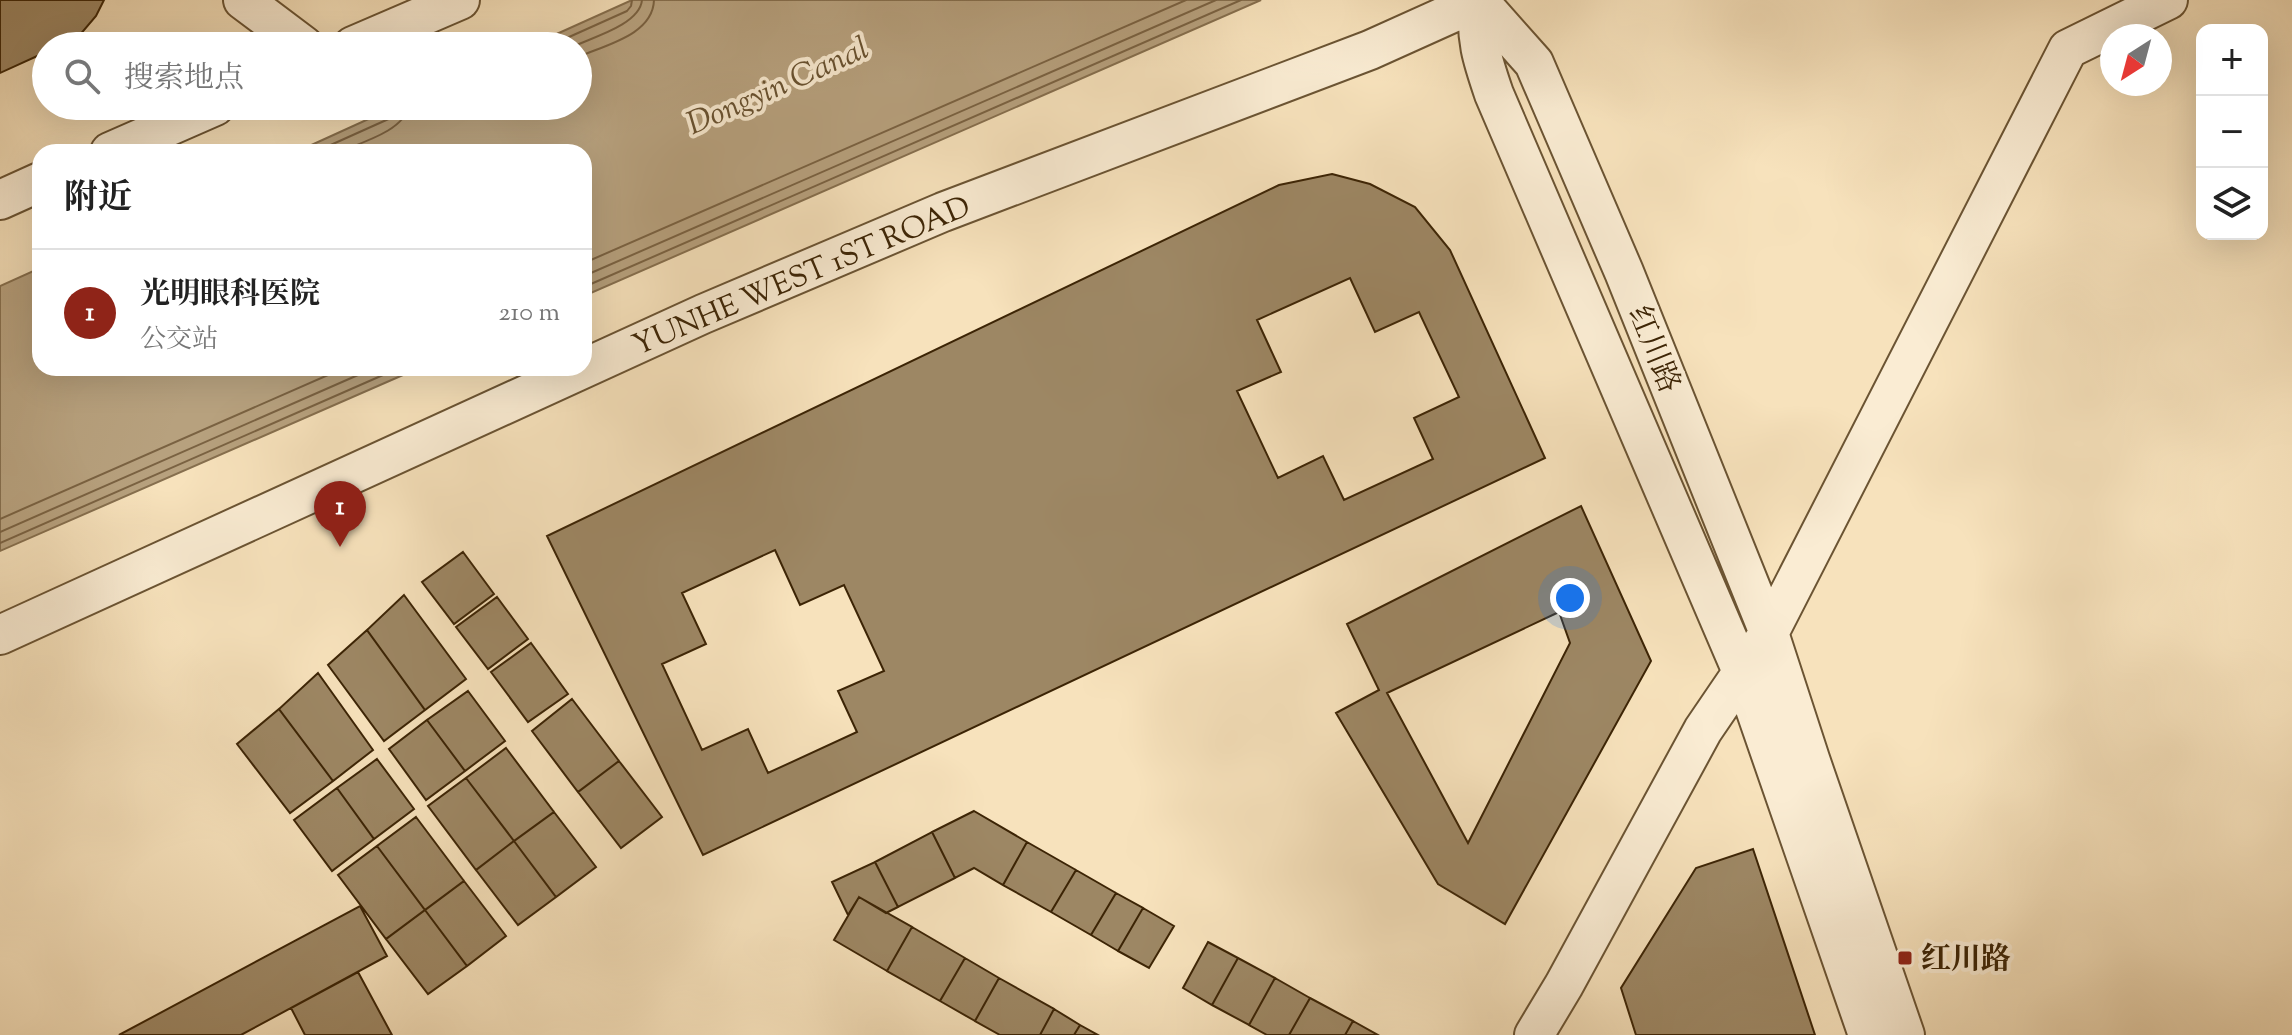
<!DOCTYPE html>
<html lang="zh">
<head>
<meta charset="utf-8">
<style>
	:root { --surface:#fff; --page:#f2f2f2; --text:#222; --muted:#767676; --line:#e0e0e0; --accent:#8f2418 }
	body { margin:0; font-family:"Sorts Mill Goudy","Noto Serif SC",serif; background:var(--page); color:var(--text) }
	.controls { position:absolute; right:24px; top:24px; display:grid; overflow:hidden; border-radius:16px; box-shadow:0 8px 32px #0002 }
	.controls button { width:72px; height:72px; display:grid; place-items:center; padding:0; border:0; border-bottom:2px solid var(--line); background:var(--surface); color:var(--text); font:40px sans-serif }
	.compass { position:absolute; left:2100px; top:24px; width:72px; height:72px; border-radius:50%; background:var(--surface); box-shadow:0 8px 32px #0002; rotate:216deg }
	.you { position:absolute; left:1570px; top:598px; width:28px; height:28px; margin:-20px; border:6px solid #fff; border-radius:50%; background:#1a73e8; box-shadow:0 0 0 12px #1a73e833 }
	.badge { display:grid; place-items:center; width:52px; height:52px; border-radius:50%; background:var(--accent); color:#fff; font-size:26px; font-weight:700 }
	.pin { position:absolute; translate:-50% -66px; filter:drop-shadow(0 2px 4px #0008) }
	.pin::after { content:''; position:absolute; top:42px; width:28px; height:24px; background:inherit; clip-path:polygon(0 0,100% 0,50% 100%) }
	.list { margin:0; padding:0; list-style:none }
	h2 { display:flex; justify-content:space-between; align-items:center; height:104px; margin:0; padding:0 32px; font-size:34px }
	h2 small { font-size:26px; font-weight:400; color:var(--muted) }
	.list li { display:grid; grid-template-columns:52px 1fr auto; gap:24px; align-items:center; box-sizing:border-box; height:128px; padding:0 32px; border-top:2px solid var(--line) }
	.list b { display:block; font-size:30px; white-space:nowrap }
	.list p { margin:0; font-size:26px; white-space:nowrap; color:var(--muted) }
	.list em { font-size:26px; font-style:normal; color:var(--muted) }
	.icon { flex:none; width:44px; height:44px; fill:none; stroke:currentColor; stroke-width:2; stroke-linecap:round; stroke-linejoin:round }
	.map { position:relative; flex:none; width:2292px; height:1035px; overflow:hidden }
	.search { position:absolute; background:var(--surface); box-shadow:0 8px 32px #0002; left:32px; top:32px; width:560px; height:88px; display:flex; align-items:center; gap:20px; box-sizing:border-box; padding:0 28px; border-radius:44px; color:var(--muted); font-size:30px }
	.panel { position:absolute; background:var(--surface); box-shadow:0 8px 32px #0002; left:32px; top:144px; width:560px; height:232px; border-radius:24px }
	.map>svg:first-child { display:block }
	.water { fill:#b7a17e; stroke:#866f4e; stroke-width:2 }
	.lines { fill:none; stroke-linecap:round; stroke-linejoin:round }
	.shore { stroke:#7a6242; stroke-width:2 }
	.building { fill:#9d8764; stroke:#3c2405; stroke-width:2; fill-rule:evenodd }
	.minor-casing { stroke:#6b5433; stroke-width:42 }
	.minor { stroke:#faecd3; stroke-width:38 }
	.poi-dot { fill:#8f2418; stroke:#faecd3; stroke-width:3 }
	.labels { text-anchor:middle; stroke-width:8; stroke-linejoin:round; paint-order:stroke }
	.street-label { font-size:30px; fill:#3c2405; stroke:#faecd3 }
	.poi-label { font-size:30px; font-weight:bold; fill:#3c2405; stroke:#faecd3; text-anchor:start }
	.water-label { font-size:32px; font-style:italic; fill:#67502f; stroke:#faecd3 }
</style>
</head>
<body>
<div class="map">
<svg width="2292" height="1035" viewBox="0 0 2292 1035">
	<rect width="100%" height="100%" fill="#f7e2bc"/>
	<filter id="stains"><feTurbulence type="fractalNoise" baseFrequency=".0025" numOctaves="4"/><feColorMatrix values="0 0 0 0 .2 0 0 0 0 .09 0 0 0 0 .02 0 0 0 .5 -.17"/></filter>
	<radialGradient id="worn" r=".72"><stop offset=".6" stop-color="#630" stop-opacity="0"/><stop offset="1" stop-color="#630" stop-opacity=".3"/></radialGradient>
	<path class="water" d="M632,0H1261L584,296V152H296L397,106H578V46H530Z
		M40,268V368H419L0,551V286Z"/>
	<g class="lines">
		<path class="shore" d="M549,46L627,11L631,6L632,0
			M574,46C594,37 640,24 642,0
			M578,57C605,45 653,35 654,0
			M315,152L393,117L397,112L398,106
			M339,152C360,143 406,130 408,106
			M584,263L1186,0
			M584,276L1216,0
			M584,287L1241,0
			M0,519L344,368
			M0,532L374,368
			M0,543L399,368"/>
	</g>
	<path class="building" d="M0,0H104L96,16L79,36L58,46H46V52L0,73Z
		M1332,174L1370,184L1415,207L1450,250L1545,458L703,855L547,536L1279,185Z
		M1350,278L1375,332L1419,312L1459,397L1414,418L1433,459L1344,500L1323,456L1278,478L1237,391L1281,372L1257,320Z
		M1581,506L1651,661L1505,924L1438,884L1336,713L1379,690L1347,624ZM1559,612L1570,643L1468,843L1387,693Z
		M775,550L800,605L844,585L884,671L838,691L857,732L768,773L748,729L702,750L662,664L706,644L682,593Z
		M463,552L494,594L454,624L422,582Z
		M404,595L466,679L425,710L367,630Z
		M497,597L528,639L488,669L456,627Z
		M367,630L425,710L384,741L328,665Z
		M531,643L568,694L528,722L491,672Z
		M318,673L373,750L333,781L279,709Z
		M468,691L505,741L465,771L427,720Z
		M572,699L619,761L578,792L532,731Z
		M279,709L333,781L290,813L237,744Z
		M427,720L465,771L426,800L389,749Z
		M506,748L554,812L514,841L466,778Z
		M377,759L414,809L374,839L337,788Z
		M619,761L662,817L621,848L578,792Z
		M466,778L514,841L476,870L428,806Z
		M337,788L374,839L332,871L294,820Z
		M974,811L1027,842L1003,885L974,868L955,878L932,832Z
		M554,812L596,867L556,897L514,841Z
		M416,817L464,881L425,910L377,846Z
		M932,832L955,878L898,907L875,862Z
		M514,841L556,897L518,925L476,870Z
		M1027,842L1076,870L1051,912L1003,885Z
		M377,846L425,910L386,939L338,875Z
		M1753,849L1815,1035H1636L1621,988L1696,868Z
		M875,862L898,907L886,913L859,897L848,915L832,882Z
		M1076,870L1116,893L1091,935L1051,912Z
		M464,881L506,936L467,966L425,910Z
		M1116,893L1143,908L1118,951L1091,935Z
		M859,897L912,927L887,971L834,940Z
		M360,906L387,956L241,1035H119Z
		M1143,908L1174,926L1149,968L1118,951Z
		M425,910L467,966L428,994L386,939Z
		M912,927L965,958L940,1001L887,971Z
		M1208,942L1238,958L1212,1005L1183,988Z
		M965,958L999,978L975,1021L940,1001Z
		M1238,958L1275,978L1249,1025L1212,1005Z
		M358,972L392,1035H305L291,1008Z
		M999,978L1054,1009L1040,1035H1000L975,1021Z
		M1275,978L1310,998L1289,1035H1267L1249,1025Z
		M1310,998L1353,1021L1345,1035H1289Z
		M1054,1009L1080,1025L1074,1035H1040Z
		M1353,1021L1378,1035H1345Z
		M1080,1025L1098,1035H1074Z"/>
	<g class="lines">
		<defs>
			<path id="minor" d="M243,0L304,46
				M1478,0L1534,63L1624,272L1769,633L1810,759L1905,1035
				M1479,1C1475,38 1482,59 1494,94L1743,674L1868,1035
				M353,46L460,0
				M110,152L215,106
				M0,200L40,182
				M0,635L703,314L943,212L1370,50L1481,0
				M1534,1035L1564,985L1703,730L1769,633L2068,49L2168,0"/>
		</defs>
		<use href="#minor" class="minor-casing"/>
		<use href="#minor" class="minor"/>
	</g>
	<rect class="poi-dot" x="1897" y="950" width="16" height="16" rx="4"/>
	<g class="labels">
		<g class="street-label">
			<text transform="translate(801 275) rotate(-23)" y="10">YUNHE WEST 1ST ROAD</text>
			<text transform="translate(1655 349) rotate(68)" y="10">红川路</text>
		</g>
		<g class="poi-label">
			<text x="1921" y="968">红川路</text>
		</g>
		<g class="water-label">
			<text transform="translate(777 85) rotate(-24)" y="11">Dongyin Canal</text>
		</g>
	</g>
	<rect width="100%" height="100%" filter="url(#stains)"/>
	<rect width="100%" height="100%" fill="url(#worn)"/>
</svg>
<div class="controls">
<button>+</button>
<button>−</button>
<button><svg class="icon" aria-label="layers" viewBox="0 0 24 24"><path d="M12 4l9 5-9 5-9-5zM3 14l9 5 9-5"/></svg></button>
</div>
<svg class="compass" viewBox="-18 -18 36 36"><path d="M0-13l5 13h-10z" fill="#e53935"/><path d="M0 13l5-13h-10z" fill="#767676"/></svg>
<div class="you"></div>
<div class="pin badge" style="left:340px;top:547px">1</div>
<div class="search"><svg class="icon" aria-label="search" viewBox="0 0 24 24"><circle cx="10" cy="10" r="6"/><path d="M15 15l6 6"/></svg>搜索地点</div>
<section class="panel">
<h2>附近<small></small></h2>
<ul class="list">
<li><span class="badge">1</span><div><b>光明眼科医院</b><p>公交站</p></div><em>210 m</em></li>
</ul>
</section>
</div>
</body>
</html>
